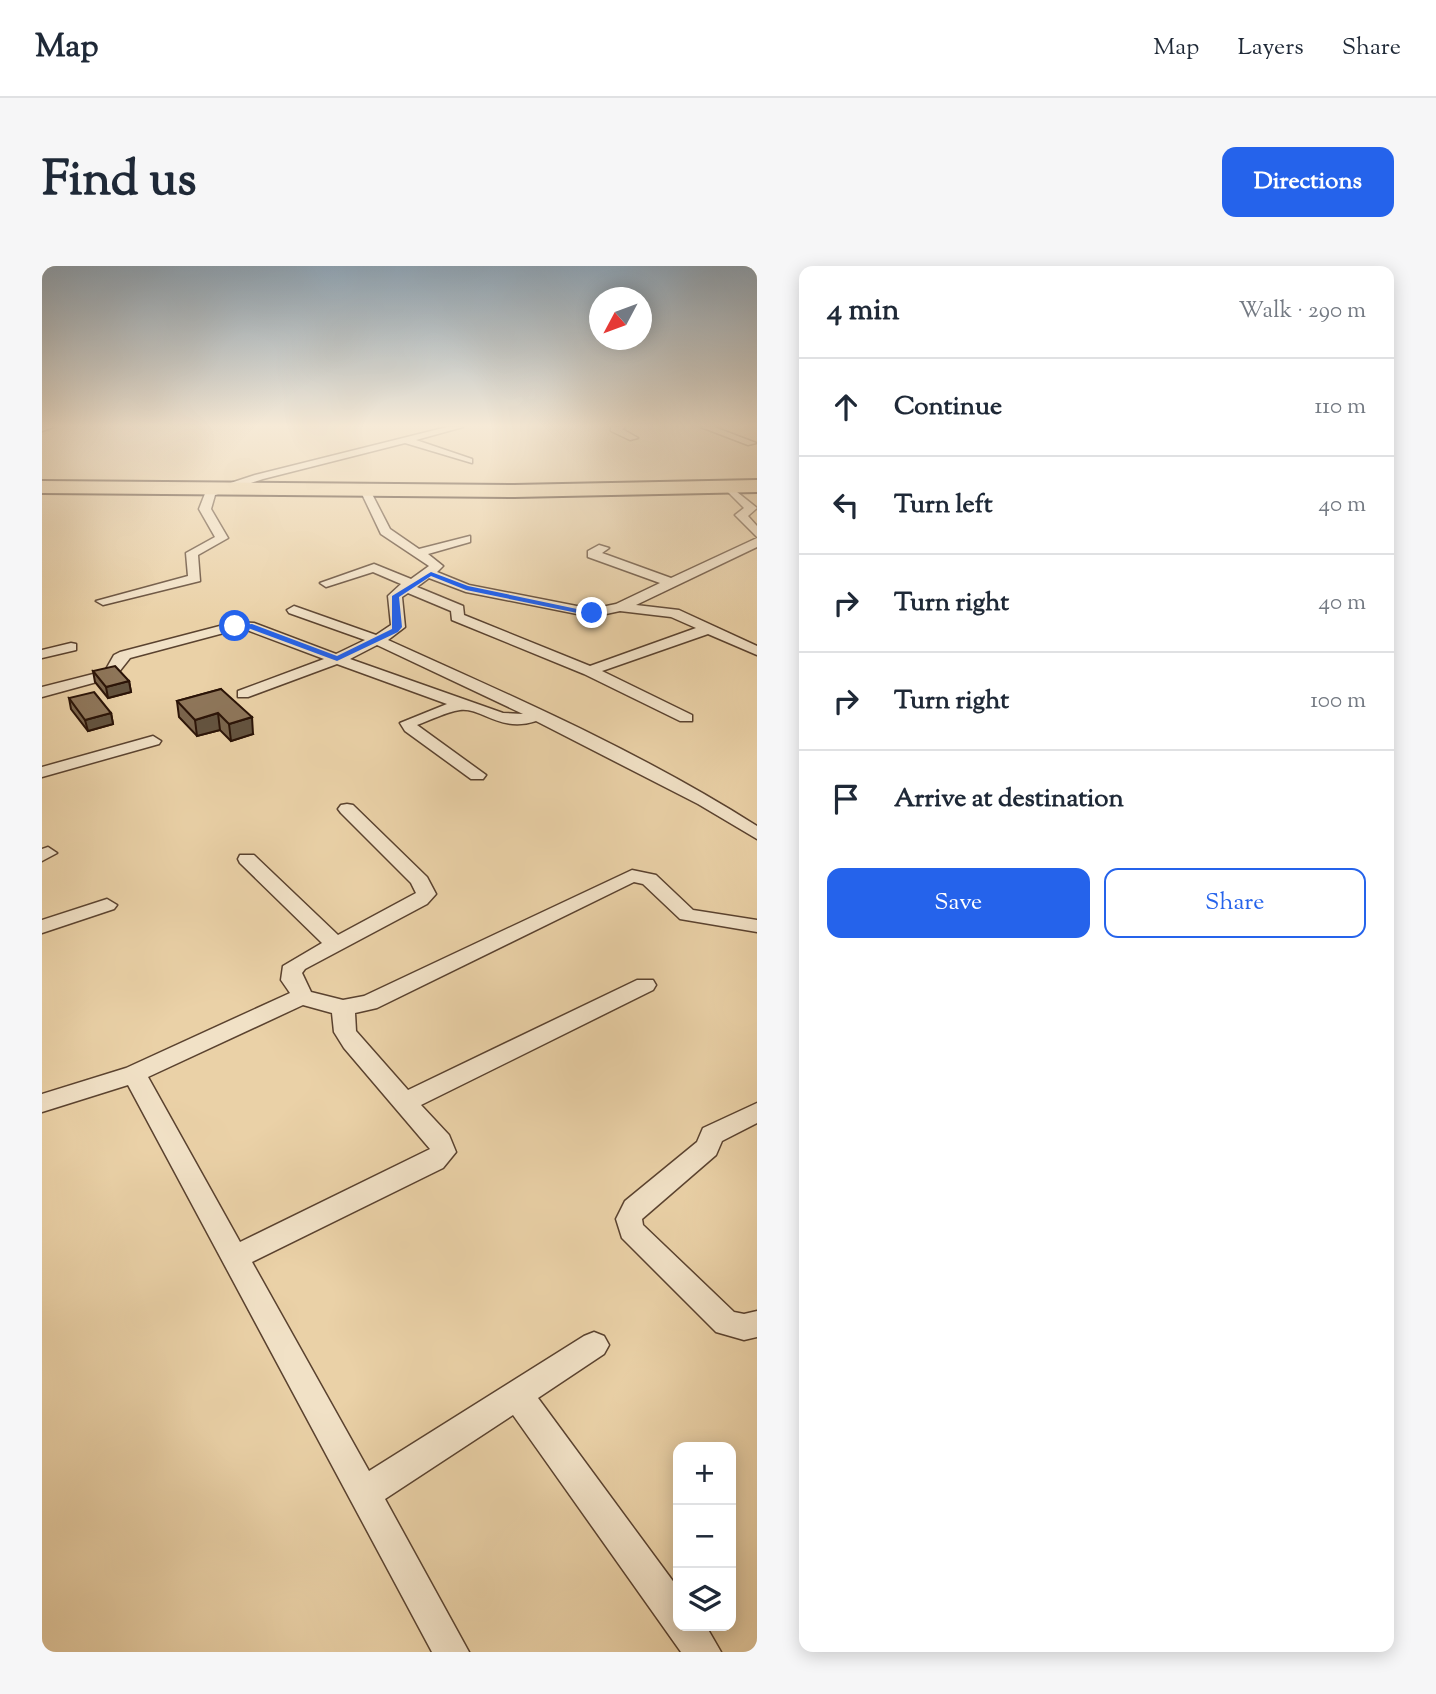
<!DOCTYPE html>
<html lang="en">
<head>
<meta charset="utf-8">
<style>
	:root { --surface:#fff; --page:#f6f6f7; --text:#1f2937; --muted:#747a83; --line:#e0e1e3; --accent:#2563eb }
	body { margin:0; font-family:"Sorts Mill Goudy",serif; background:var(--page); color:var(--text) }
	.controls { position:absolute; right:21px; bottom:21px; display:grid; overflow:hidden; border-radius:14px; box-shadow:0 4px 18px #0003 }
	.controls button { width:63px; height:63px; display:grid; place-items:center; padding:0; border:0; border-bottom:2px solid var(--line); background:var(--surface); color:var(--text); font:35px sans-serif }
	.compass { position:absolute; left:547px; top:21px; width:63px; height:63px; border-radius:50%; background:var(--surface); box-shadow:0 4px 18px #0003; rotate:229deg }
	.stop { position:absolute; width:21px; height:21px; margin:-16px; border:5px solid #2563eb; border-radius:50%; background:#fff }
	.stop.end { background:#2563eb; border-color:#fff; box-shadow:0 2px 7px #0008 }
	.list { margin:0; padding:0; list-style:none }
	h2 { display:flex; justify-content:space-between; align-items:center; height:91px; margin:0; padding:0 28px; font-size:30px }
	h2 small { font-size:23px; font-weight:400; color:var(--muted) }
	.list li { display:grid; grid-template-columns:46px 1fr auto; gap:21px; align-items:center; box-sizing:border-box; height:98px; padding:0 28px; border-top:2px solid var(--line) }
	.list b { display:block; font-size:26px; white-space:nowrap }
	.list em { font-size:23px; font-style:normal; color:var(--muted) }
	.actions { display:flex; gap:14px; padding:21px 28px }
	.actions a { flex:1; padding:16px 0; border:2px solid var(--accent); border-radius:14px; text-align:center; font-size:24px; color:var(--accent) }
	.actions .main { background:var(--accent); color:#fff }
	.icon { flex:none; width:38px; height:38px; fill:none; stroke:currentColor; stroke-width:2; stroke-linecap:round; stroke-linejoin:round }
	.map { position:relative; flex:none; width:715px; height:1386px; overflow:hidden; border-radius:14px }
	header { display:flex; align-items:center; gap:42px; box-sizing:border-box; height:98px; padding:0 35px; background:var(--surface); border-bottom:2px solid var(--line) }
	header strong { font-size:33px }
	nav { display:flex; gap:38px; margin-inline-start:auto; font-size:24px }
	.intro { display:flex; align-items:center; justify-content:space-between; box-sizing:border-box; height:168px; padding:0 42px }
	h1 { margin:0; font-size:49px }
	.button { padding:18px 32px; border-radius:14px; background:var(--accent); color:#fff; font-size:24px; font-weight:700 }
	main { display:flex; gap:42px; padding:0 42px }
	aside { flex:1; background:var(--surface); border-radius:14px; box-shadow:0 4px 18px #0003 }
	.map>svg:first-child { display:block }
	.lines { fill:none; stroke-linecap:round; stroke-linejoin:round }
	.street-casing { stroke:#5a422f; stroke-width:3 }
	.highway-casing { stroke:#2a1307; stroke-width:4 }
	.street { fill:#f1e1c6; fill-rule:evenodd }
	.highway { fill:#ead1a7; fill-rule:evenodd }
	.wall { fill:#7a654d; stroke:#2a1307; stroke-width:2 }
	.shaded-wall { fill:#63533f; stroke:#2a1307; stroke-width:2 }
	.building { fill:#8e765a; stroke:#2a1307; stroke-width:2 }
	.route { fill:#2563eb }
</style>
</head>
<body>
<header>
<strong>Map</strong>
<nav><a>Map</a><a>Layers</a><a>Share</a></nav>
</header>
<div class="intro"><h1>Find us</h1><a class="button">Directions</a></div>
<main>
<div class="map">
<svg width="715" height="1386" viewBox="0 0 715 1386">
	<rect width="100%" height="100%" fill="#ead1a7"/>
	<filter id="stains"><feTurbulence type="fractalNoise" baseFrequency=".00286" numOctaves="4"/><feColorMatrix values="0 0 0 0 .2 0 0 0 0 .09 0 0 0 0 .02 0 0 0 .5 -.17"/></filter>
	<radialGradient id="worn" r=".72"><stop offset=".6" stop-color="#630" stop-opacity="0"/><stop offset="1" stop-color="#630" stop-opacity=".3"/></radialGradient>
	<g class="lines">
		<defs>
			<path id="street" d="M0,161H12L0,165Z
				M405,161H421L374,174L430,193V197L363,177L221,213L173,229L169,243L186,272L156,289L158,315L61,339L54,335L146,310L144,287L173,271L157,243L164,225L213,209Z
				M569,161H583L580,163L596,172L588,174L569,165Z
				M659,161H672L714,177L706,179Z
				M690,222L715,242L706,250L715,260V271L693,249L702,242L685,225Z
				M325,225L330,228L348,263L377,283L428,270V276L386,288L401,300L395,306L427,319L550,343L574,338L618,317L546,291V285L557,279L567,282L560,287L629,312L715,272V281L594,339L637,344L715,380V389L666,368L560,405L650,449V455H638L542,408L410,354L409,345L366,327L360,331L363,361L346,374C470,430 599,486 715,560V573L656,538L494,455C458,467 439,441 418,444C404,446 389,454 375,459L444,509L441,513H429L363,465L358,457L405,438L295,398L206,431H196V425L282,393L205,364H193L88,392L73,411L0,431V421L63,405L72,389L78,386L193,356L212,357L294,388L323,374L247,347L245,344L252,340L334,369L349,359L346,330L359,318L331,306L284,321L278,317L332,298L369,313L387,300L339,268L320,228ZM387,312L424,326L550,351L578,345L629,351L654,362L548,400L422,349L421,340L375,321ZM335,379L481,448L461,447L308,393Z
				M29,377L34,378V384L0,392V384Z
				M111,470L119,475L117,478L0,511V501Z
				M305,538L311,539L385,611L394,628L385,638L263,703L260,707L269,726L301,734L322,730L590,604L614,609L651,644L715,654V666L638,653L601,618L592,616L335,742L313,747L314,765L366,824L595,714H611L614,719L611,724L379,839L407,869L414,886L401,902L210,996L327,1205L542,1070L552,1066L562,1070L567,1079L562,1088L496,1132L636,1322V1360H664L679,1386H639L471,1149L343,1233L427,1386H390L86,819L0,846V828L84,802L248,727L239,714L241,700L280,677L198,597L196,593L198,589H212L296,669L374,627L369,617L299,547L296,543L299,539ZM261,739L290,747L292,766L302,782L388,883L198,976L106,811Z
				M6,581L15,587L0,595V583Z
				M65,633L75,639L72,643L0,667V654Z
				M715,837V857L680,875L674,889L600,953L601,959L692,1046L702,1048L715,1045V1071L702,1074L674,1066L580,972L574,953L583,935L655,876L661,862Z"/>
			<path id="highway" d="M715,214V226L472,231L0,227V215L472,219Z"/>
		</defs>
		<use href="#street" class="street-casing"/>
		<use href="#highway" class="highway-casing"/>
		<use href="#street" class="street"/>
		<use href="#highway" class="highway"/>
	</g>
	<path class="wall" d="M51,405L87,415L89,426L66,432L53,416Z
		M179,423L211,468L189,475L178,464L155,470L137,451L135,435Z
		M27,432L69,447L71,458L46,465L29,443Z"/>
	<path class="shaded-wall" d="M87,415L89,426L66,432L64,421Z
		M69,447L71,458L46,465L43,454Z
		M176,447L178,464L155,470L153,454Z
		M210,451L211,468L189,475L187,458Z"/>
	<path class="building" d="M73,400L87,415L64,421L51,405Z
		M179,423L210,451L187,458L176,447L153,454L135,435Z
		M52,426L69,447L43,454L27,432Z"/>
	<linearGradient id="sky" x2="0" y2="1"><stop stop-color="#8fa6b8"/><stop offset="0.45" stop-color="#f6ead7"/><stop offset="1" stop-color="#f6ead7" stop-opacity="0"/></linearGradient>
	<rect width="715" height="355" fill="url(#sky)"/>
	<path class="route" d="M389,306L426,320L554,347L550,350L424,324L389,310L357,331L360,361L356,366L295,395L206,362L189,360L210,358L295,390L350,363V330Z"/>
	<rect width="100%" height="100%" filter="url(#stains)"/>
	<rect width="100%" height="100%" fill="url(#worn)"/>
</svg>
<div class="controls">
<button>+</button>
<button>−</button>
<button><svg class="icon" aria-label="layers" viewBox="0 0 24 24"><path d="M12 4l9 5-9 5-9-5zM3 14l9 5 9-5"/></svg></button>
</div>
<svg class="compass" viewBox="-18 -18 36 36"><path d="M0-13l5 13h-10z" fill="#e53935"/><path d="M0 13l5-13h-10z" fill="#747a83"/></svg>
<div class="stop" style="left:193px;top:360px"></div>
<div class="stop end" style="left:550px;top:347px"></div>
</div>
<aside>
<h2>4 min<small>Walk · 290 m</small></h2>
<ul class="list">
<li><svg class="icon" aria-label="ahead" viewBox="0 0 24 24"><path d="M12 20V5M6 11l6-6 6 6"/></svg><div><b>Continue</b></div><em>110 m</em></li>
<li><svg class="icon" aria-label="left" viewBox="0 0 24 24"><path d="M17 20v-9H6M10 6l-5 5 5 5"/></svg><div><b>Turn left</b></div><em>40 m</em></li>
<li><svg class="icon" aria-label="right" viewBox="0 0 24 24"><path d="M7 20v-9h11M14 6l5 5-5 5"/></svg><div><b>Turn right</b></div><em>40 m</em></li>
<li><svg class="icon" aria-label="right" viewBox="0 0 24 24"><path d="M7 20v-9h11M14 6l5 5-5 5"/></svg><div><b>Turn right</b></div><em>100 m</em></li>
<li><svg class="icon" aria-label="arrive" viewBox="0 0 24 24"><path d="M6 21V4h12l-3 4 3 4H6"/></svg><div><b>Arrive at destination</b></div></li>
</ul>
<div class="actions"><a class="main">Save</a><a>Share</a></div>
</aside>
</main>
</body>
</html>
